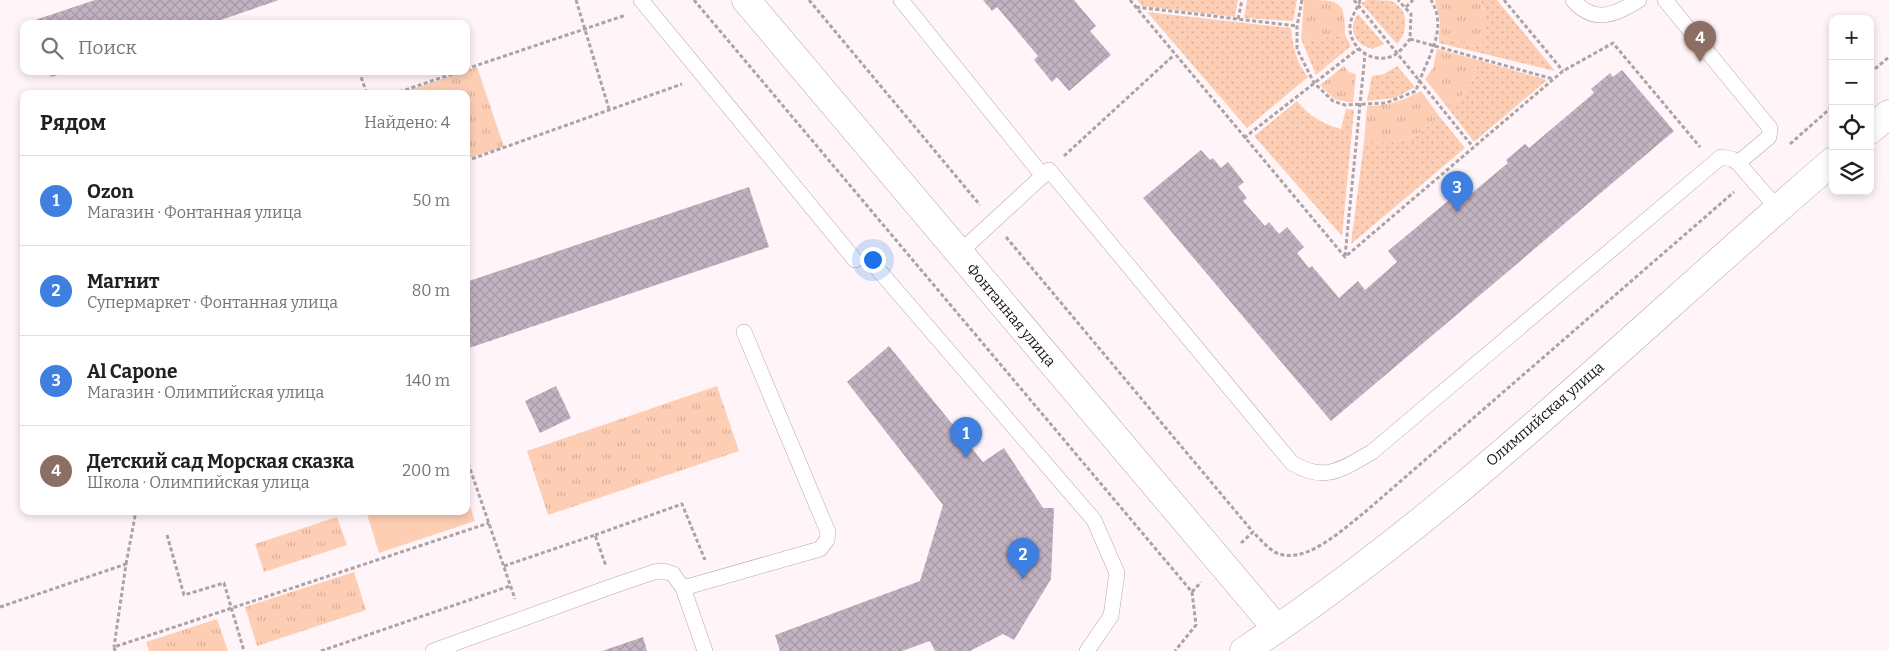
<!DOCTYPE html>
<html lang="ru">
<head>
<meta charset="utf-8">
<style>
	:root { --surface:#fff; --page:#f2f2f2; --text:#202124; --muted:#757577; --line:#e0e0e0; --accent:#17606f }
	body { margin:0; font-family:Bitter,serif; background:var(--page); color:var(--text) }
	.controls { position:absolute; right:15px; top:15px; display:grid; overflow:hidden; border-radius:10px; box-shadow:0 2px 8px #0003 }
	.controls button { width:45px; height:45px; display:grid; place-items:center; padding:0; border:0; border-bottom:1px solid var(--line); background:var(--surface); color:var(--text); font:25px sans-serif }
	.you { position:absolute; left:872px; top:259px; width:18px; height:18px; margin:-12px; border:4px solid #fff; border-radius:50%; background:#1a73e8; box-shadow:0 0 0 8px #1a73e833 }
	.badge { display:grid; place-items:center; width:32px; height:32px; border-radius:50%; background:var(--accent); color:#fff; font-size:16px; font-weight:700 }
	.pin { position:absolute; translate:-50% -41px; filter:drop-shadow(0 1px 2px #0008) }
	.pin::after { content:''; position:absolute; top:26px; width:18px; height:15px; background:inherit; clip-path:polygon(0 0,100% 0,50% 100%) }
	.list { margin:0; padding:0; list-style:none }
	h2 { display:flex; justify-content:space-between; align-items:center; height:65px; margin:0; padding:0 20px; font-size:21px }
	h2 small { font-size:16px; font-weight:400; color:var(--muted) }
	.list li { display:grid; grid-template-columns:32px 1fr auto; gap:15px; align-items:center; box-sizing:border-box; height:90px; padding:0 20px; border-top:1px solid var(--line) }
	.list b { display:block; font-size:19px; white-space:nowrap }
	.list p { margin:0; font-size:16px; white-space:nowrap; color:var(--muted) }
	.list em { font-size:16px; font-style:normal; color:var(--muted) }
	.icon { flex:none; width:28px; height:28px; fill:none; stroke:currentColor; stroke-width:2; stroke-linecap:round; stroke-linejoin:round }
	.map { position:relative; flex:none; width:1889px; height:651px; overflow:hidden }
	.search { position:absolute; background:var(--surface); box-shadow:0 2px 8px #0003; left:20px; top:20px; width:450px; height:55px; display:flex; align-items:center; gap:12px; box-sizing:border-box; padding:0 18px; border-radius:10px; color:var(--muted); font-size:19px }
	.panel { position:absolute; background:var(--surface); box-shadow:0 2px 8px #0003; left:20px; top:90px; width:450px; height:425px; border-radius:10px }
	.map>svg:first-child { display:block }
	.grass { fill:url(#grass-dots) }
	.park { fill:url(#park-tufts) }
	.garden { fill:#fdceb4 }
	.building { fill:url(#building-cross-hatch) }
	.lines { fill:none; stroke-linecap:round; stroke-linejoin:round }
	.lane-casing { stroke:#baa4ab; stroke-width:16 }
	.street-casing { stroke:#baa4ab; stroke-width:29 }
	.path { stroke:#aca3a6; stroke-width:3; stroke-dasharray:4 2.5; stroke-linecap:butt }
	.lane { stroke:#fff; stroke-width:15 }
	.street { stroke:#fff; stroke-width:28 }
	.labels { text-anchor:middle; stroke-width:4.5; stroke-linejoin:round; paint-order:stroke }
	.street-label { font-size:15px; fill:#1b1315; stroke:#fff }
</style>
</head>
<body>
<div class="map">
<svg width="1889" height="651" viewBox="0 0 1889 651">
	<defs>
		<pattern id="grass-dots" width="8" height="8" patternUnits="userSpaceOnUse" patternTransform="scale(1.25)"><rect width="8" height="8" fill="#fdceb4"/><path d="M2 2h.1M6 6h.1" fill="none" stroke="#d8b09a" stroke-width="1.8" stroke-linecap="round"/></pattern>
		<pattern id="park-tufts" width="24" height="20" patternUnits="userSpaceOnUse" patternTransform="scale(1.25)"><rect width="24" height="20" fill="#fdceb4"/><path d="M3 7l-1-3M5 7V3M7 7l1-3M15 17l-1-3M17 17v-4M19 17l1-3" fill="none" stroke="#d8b09a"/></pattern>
		<pattern id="building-cross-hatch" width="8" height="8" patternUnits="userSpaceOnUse" patternTransform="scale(1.25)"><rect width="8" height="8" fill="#c3b3c2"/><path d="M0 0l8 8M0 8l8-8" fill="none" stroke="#a799a6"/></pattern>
	</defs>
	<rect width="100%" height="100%" fill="#fff5f8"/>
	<path class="grass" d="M1137,0H1238L1235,17L1142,6Z
		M1247,0H1297L1293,21L1244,18Z
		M1367,0C1374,0 1384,0 1391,1C1410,9 1408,32 1397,44L1361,3Z
		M1480,0H1497L1555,71L1439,43V37L1482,47L1484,9Z
		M1147,12L1291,28C1293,47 1296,62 1308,77L1247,128Z
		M1358,14L1384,44L1372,49C1355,45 1347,29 1358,14Z
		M1345,35L1351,46L1316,75L1301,39Z
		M1478,60L1547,80L1474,142L1448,108C1468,92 1472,84 1478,60Z
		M1397,66L1415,87L1395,98L1367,101L1372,76L1384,74Z
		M1297,101C1309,116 1323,124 1341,129L1346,109L1354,110L1342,236L1254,136Z
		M1439,116L1465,148L1351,244L1364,142C1402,143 1411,143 1439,116Z"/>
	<path class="park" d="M1304,0C1341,0 1345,0 1345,35L1301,39Z
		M1435,0H1480C1487,15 1486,31 1482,47L1439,37L1440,21Z
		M1437,49L1478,60C1472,84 1468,92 1448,108L1425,79L1433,68Z
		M1344,66L1349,72L1356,74L1353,103L1334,99L1320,85Z
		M477,67L504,147L466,159V94H398Z
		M1421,91L1439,116C1411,143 1402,143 1364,142L1367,106C1388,106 1402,101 1421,91Z
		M717,386L739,451L548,515L527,451Z
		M337,517L347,545L264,572L255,544Z
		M354,572L366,610L257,646L245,607Z
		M217,619L228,651H149L146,642Z"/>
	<path class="garden" d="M466,494L475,521L379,553L366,511H466Z"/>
	<path class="building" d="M95,0H279L209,24H33L32,21Z
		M983,0H1074L1096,26L1090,31L1111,55L1069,91L1057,77L1052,82L1034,60L1038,56L997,7L992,11Z
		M1622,70L1674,131L1331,421L1143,198L1201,150L1210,160L1213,158L1221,168L1228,162L1244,182L1238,187L1247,198L1243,201L1265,226L1269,222L1279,234L1287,227L1304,247L1297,253L1309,268L1312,266L1339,298L1358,281L1365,290L1397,262L1388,251L1461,190L1467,197L1508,163L1506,160L1525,144L1529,148L1594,93L1591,89L1610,73L1613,77Z
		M49,71H67V72L51,77Z
		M749,187L769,247L466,349V282Z
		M889,346L983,462L1004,448L1043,508H1054L1051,579L1014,640L1003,634L970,651H935L930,641L902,651H780L775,635L920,581L943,505L847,382Z
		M556,386L571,418L540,433L525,401Z
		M643,637L647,651H602Z"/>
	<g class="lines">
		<defs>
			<path id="lane" d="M641,0L855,260
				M901,0L1043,176
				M1573,0C1594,25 1617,14 1639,0
				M1665,0L1770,128L1769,137L1738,163
				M959,253L1049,170L1292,463C1325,483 1342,469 1372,452L1721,157L1732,159L1738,163L1778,209
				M876,267L1094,520L1117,573L1111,616L1087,651
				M683,588L820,549L827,540L828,532L744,332
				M433,651L613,586L654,572L663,571L673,574L683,588L705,651"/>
			<path id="street" d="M746,0L1277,629
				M1870,130L1889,114
				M1244,651C1458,510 1639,327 1833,161"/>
		</defs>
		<use href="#lane" class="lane-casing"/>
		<use href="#street" class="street-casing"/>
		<path class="path" d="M576,0L609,109
			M694,0L1192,592L1196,625L1175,651
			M809,0L980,205
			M1130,0L1345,257L1563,71L1613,43L1700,147
			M1302,0L1297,26V49L1314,83L1333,101L1345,105L1386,103L1416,91C1424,62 1450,31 1431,0
			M1354,0L1473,147
			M1360,0C1358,9 1351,15 1350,26C1349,47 1370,63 1390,57C1398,55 1405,45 1410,39L1411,14L1398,0
			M1504,0L1563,71
			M1136,7L1297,26
			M1406,7L1413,0
			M1238,19L1242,0
			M1410,39L1553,79
			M466,69L626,15
			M359,71L367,94
			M1870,73L1889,57
			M393,94L461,71
			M1244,138L1358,49
			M1790,144L1833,106
			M1064,156L1174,55
			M466,161L682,84
			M1006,237L1253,532
			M1345,256L1365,54
			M466,457L515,599
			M167,535L184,595L224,583L244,651
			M595,535L682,504L705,560
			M1241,543L1253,532C1259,538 1266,546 1273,551C1302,569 1343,529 1365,512L1734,192
			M126,564L136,511
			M504,566L595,535L606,566
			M1192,592L1201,582
			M0,607L126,564L114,647
			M115,651L114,647L489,523
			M321,651L510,586"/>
		<use href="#lane" class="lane"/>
		<use href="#street" class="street"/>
	</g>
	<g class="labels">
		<g class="street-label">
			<text transform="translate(1011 315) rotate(50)" y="5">Фонтанная улица</text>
			<text transform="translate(1545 414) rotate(-41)" y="5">Олимпийская улица</text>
		</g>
	</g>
</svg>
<div class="controls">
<button>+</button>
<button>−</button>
<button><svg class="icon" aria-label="locate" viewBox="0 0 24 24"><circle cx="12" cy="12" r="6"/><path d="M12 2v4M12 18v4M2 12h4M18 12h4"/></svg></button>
<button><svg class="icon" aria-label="layers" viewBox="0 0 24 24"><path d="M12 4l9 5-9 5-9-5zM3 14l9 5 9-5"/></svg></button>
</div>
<div class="you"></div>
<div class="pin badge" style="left:966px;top:458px;background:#3f7fe0">1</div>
<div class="pin badge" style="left:1023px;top:579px;background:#3f7fe0">2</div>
<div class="pin badge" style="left:1457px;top:212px;background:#3f7fe0">3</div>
<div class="pin badge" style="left:1700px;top:62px;background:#8d6e63">4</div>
<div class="search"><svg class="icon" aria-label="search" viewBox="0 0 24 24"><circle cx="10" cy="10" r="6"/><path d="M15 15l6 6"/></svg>Поиск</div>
<section class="panel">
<h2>Рядом<small>Найдено: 4</small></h2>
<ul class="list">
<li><span class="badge" style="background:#3f7fe0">1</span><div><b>Ozon</b><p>Магазин · Фонтанная улица</p></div><em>50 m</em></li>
<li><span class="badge" style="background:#3f7fe0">2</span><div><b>Магнит</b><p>Супермаркет · Фонтанная улица</p></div><em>80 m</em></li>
<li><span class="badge" style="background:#3f7fe0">3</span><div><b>Al Capone</b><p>Магазин · Олимпийская улица</p></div><em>140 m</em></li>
<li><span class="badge" style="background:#8d6e63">4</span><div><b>Детский сад Морская сказка</b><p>Школа · Олимпийская улица</p></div><em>200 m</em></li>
</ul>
</section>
</div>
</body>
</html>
